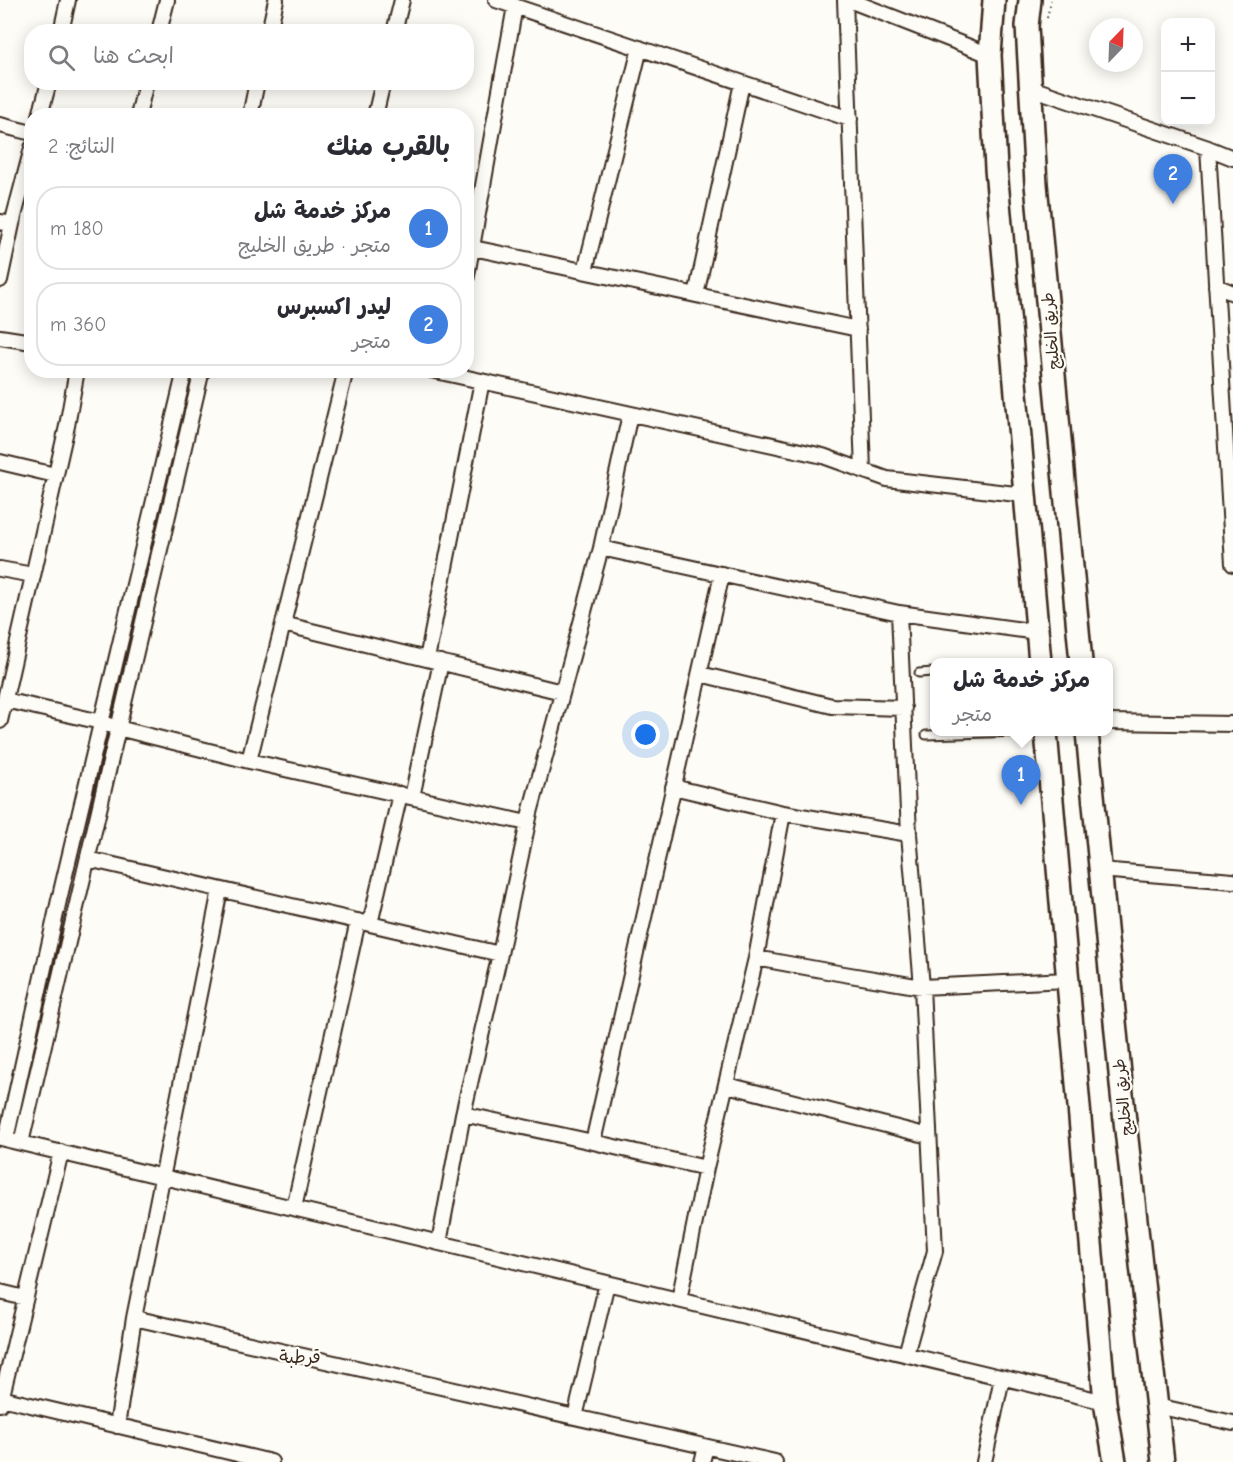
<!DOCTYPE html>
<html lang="ar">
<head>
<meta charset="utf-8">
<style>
	:root { --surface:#fff; --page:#f7f7f7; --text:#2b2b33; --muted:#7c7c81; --line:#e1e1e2; --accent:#3b2a1e }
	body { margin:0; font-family:"Comic Neue","Playpen Sans Arabic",sans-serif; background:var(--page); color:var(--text); direction:rtl }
	.controls { position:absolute; right:18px; top:18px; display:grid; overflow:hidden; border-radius:12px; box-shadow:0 3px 15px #0003 }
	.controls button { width:54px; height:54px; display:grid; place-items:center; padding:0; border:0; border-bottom:2px solid var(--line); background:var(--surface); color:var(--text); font:30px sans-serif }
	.compass { position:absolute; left:1089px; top:18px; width:54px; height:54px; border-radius:50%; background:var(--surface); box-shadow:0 3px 15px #0003; rotate:23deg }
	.you { position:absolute; left:646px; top:735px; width:21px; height:21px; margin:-15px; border:4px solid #fff; border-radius:50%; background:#1a73e8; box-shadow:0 0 0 9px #1a73e833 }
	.badge { display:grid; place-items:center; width:39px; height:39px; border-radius:50%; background:var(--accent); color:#fff; font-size:20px; font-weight:700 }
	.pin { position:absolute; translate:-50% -50px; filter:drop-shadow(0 2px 3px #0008) }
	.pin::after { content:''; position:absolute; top:32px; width:21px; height:18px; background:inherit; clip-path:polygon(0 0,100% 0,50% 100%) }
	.popup { position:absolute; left:930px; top:658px; width:183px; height:78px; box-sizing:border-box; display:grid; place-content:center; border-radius:12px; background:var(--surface); filter:drop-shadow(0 2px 4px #0005); font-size:20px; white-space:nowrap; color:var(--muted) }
	.popup b { font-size:22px; color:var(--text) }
	.popup::after { content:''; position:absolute; left:50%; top:100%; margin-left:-12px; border:12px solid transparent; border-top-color:var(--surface) }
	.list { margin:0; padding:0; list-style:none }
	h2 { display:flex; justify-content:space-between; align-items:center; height:78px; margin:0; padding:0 24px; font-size:26px }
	h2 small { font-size:20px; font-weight:400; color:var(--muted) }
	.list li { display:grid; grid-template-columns:39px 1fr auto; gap:18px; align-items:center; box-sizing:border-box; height:84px; margin:0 12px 12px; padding:0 12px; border:2px solid var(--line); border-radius:24px }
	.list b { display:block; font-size:22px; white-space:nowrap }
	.list p { margin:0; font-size:20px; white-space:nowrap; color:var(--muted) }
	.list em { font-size:20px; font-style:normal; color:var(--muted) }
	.icon { flex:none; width:33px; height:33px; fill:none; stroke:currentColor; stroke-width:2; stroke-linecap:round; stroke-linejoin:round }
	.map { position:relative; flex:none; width:1233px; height:1462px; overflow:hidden; direction:ltr }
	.search { position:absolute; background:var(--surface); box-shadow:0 3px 15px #0003; left:24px; top:24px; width:450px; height:66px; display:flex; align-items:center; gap:15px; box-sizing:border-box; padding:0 21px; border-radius:24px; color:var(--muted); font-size:22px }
	.panel { position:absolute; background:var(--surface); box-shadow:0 3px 15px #0003; left:24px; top:108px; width:450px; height:270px; border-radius:24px; direction:rtl }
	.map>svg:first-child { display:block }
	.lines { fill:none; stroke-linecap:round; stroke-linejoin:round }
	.lane-casing { stroke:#3b2a1e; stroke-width:11 }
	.street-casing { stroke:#3b2a1e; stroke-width:18 }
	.primary-casing { stroke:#3b2a1e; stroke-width:26 }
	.path { stroke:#3b2a1e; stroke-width:2; stroke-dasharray:1.5 4.5; stroke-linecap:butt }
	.lane { stroke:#fdfcf7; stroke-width:7 }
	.street { stroke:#fdfcf7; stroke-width:14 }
	.primary { stroke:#fdfcf7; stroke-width:21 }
	.labels { text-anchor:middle; stroke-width:4.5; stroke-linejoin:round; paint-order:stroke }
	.street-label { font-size:16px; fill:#3b2a1e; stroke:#fdfcf7 }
	.neighbourhood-label { font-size:18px; fill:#3b2a1e; stroke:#fdfcf7 }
</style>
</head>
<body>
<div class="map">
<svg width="1233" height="1462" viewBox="0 0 1233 1462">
	<rect width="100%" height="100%" fill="#fdfcf7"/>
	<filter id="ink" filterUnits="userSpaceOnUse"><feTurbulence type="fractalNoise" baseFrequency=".0167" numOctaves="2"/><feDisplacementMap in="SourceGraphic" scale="12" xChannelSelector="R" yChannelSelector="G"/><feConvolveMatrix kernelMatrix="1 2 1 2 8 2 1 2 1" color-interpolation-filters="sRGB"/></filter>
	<g filter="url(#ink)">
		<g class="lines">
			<defs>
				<path id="lane" d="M919,673L934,672
					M926,735L1018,732"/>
				<path id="street" d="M496,0L850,119
					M845,0L863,470
					M849,0L990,55
					M61,32L68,0
					M159,32L167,0
					M269,32L276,0
					M394,32L402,0
					M1031,88L1208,148L1233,158
					M40,116L49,82
					M138,116L146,82
					M250,116L257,82
					M375,116L383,82
					M0,125L32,133
					M1208,148L1233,564
					M0,222L12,224L32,148
					M473,248L858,329
					M585,271L640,48
					M0,280L12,224
					M466,281L515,6
					M1216,286L1233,293
					M696,295L742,83
					M0,337L32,342
					M346,370L249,761L527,823
					M431,370L823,456L887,479L1025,495
					M0,462L55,475
					M601,548L899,613L1037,632
					M0,569L33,575
					M899,613L909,834L922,987L935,1251L906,1354
					M283,624L562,692
					M427,659L482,381
					M700,674L832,706L904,708
					M5,700L101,722L118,728L249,761
					M0,721L67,426L77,370
					M1108,722L1233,724
					M673,787L783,813L909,834
					M412,797L441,662
					M88,859L500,954
					M1100,870L1233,881
					M370,924L400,794
					M756,958L838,973L922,987L1068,980
					M727,1085L929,1136
					M463,1114L593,1142L706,1168
					M0,1138L1105,1402
					M6,1139L59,900L185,370
					M593,1142L722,574
					M21,1143L202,370
					M294,1208L358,921
					M439,1243L463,1114L500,954L530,813L601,548L630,414
					M0,1292L25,1298
					M679,1300L706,1168L756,958L783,813
					M134,1318L775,1462
					M1,1398L271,1462
					M0,1404L61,1152
					M1157,1406L1233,1423
					M575,1417L607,1283
					M117,1426L134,1318L220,890
					M702,1462L706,1447
					M984,1462L1002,1378"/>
				<path id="primary" d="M994,0L990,55L996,169L1040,662
					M1030,0L1027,26L1036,184L1081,662
					M1046,732L1105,1402L1115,1462
					M1087,732L1122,1094L1163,1462"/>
			</defs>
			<use href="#lane" class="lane-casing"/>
			<use href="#street" class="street-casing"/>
			<use href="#primary" class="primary-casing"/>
			<path class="path" d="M1047,18L1051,0"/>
			<use href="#lane" class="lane"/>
			<use href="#street" class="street"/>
			<use href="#primary" class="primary"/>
		</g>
	</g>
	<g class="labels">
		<g class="street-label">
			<text transform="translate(1050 331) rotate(-95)" y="6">طريق الخليج</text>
			<text transform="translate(1122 1097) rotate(-96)" y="6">طريق الخليج</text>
		</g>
		<g class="neighbourhood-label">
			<text x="300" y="1363">قرطبة</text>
		</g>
	</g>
</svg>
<div class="controls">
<button>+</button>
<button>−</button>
</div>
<svg class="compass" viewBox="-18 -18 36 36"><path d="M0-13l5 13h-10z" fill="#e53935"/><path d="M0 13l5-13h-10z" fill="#7c7c81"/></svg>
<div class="you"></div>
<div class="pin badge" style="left:1021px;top:805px;background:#3f7fe0">1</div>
<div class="popup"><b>مركز خدمة شل</b>متجر</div>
<div class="pin badge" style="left:1173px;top:204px;background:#3f7fe0">2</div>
<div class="search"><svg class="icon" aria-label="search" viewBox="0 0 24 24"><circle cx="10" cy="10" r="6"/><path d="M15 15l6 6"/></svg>ابحث هنا</div>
<section class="panel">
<h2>بالقرب منك<small>النتائج: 2</small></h2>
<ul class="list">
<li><span class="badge" style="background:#3f7fe0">1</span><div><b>مركز خدمة شل</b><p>متجر · طريق الخليج</p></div><em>180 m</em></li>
<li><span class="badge" style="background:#3f7fe0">2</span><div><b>ليدر اكسبرس</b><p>متجر</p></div><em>360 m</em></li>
</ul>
</section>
</div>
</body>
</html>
